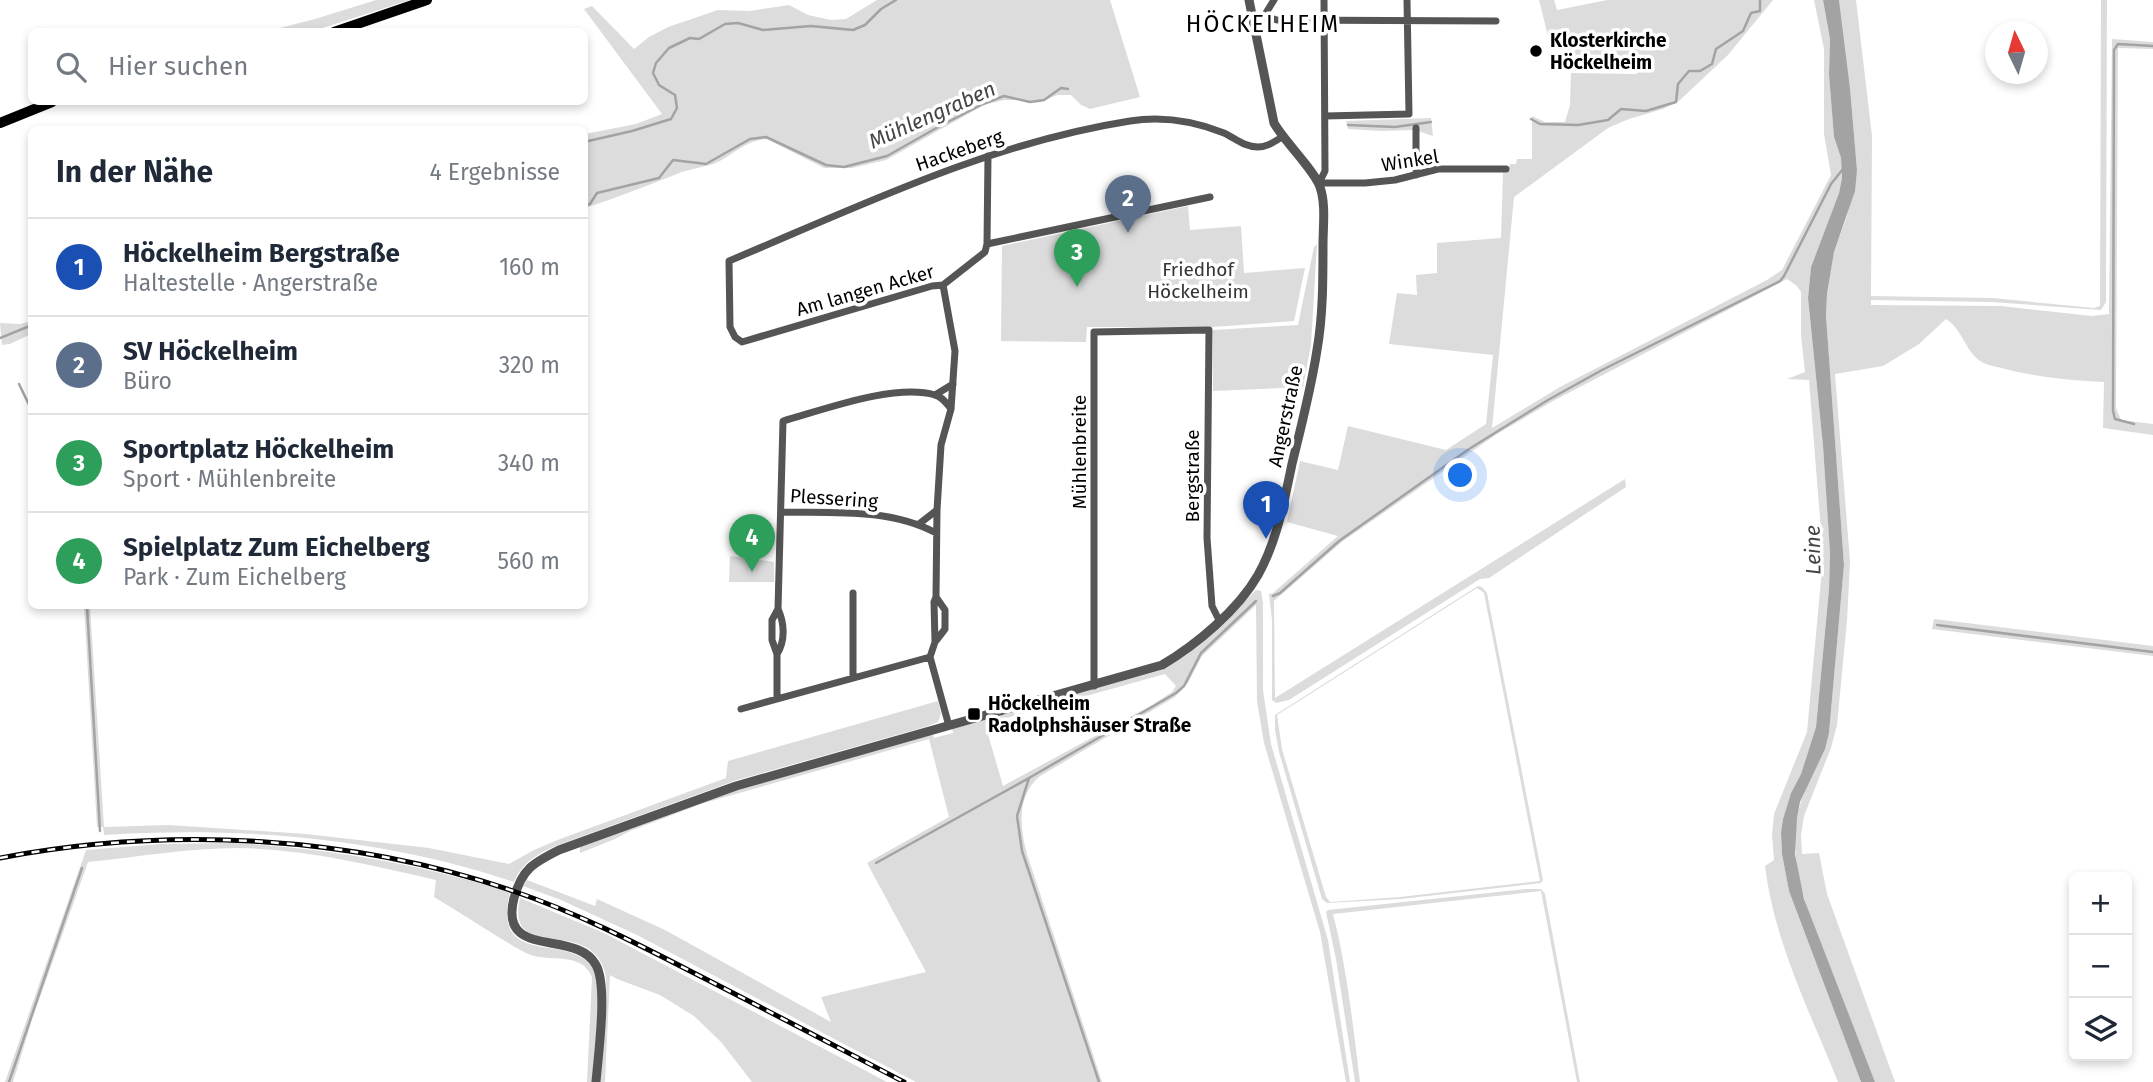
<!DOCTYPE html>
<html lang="de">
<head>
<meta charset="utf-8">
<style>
	:root { --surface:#fff; --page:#f6f6f7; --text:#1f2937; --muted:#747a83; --line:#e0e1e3; --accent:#0f766e }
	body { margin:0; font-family:"Fira Sans",sans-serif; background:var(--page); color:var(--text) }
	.controls { position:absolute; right:21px; bottom:21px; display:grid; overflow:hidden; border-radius:10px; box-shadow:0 4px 10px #0003 }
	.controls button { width:63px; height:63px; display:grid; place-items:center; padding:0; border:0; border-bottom:2px solid var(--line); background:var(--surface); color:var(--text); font:35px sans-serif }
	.compass { position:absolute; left:1985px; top:21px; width:63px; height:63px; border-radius:50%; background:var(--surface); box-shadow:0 4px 10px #0003; rotate:355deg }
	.you { position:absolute; left:1461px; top:476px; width:24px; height:24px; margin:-18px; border:5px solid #fff; border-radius:50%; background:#1a73e8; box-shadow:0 0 0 10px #1a73e833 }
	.badge { display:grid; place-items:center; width:46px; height:46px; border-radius:50%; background:var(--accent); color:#fff; font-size:23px; font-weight:700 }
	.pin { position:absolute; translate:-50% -58px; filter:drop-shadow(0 2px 4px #0008) }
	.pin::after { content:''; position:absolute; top:37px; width:24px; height:21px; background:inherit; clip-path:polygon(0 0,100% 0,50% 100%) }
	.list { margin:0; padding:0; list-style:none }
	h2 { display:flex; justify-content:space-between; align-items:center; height:91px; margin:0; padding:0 28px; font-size:30px }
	h2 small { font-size:23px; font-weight:400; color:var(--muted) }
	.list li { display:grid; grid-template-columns:46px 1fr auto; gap:21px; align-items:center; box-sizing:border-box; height:98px; padding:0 28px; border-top:2px solid var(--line) }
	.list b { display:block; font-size:26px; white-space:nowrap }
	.list p { margin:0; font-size:23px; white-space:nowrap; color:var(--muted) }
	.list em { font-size:23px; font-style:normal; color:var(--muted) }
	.icon { flex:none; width:38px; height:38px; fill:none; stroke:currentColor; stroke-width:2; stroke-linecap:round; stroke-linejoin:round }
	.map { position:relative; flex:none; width:2153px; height:1082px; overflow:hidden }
	.search { position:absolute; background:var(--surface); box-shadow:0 4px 10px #0003; left:28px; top:28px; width:560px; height:77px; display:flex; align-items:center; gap:18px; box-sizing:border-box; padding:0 24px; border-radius:10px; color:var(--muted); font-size:26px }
	.panel { position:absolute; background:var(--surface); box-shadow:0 4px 10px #0003; left:28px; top:126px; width:560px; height:483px; border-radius:10px }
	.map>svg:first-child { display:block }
	.green { fill:#dcdcdc; fill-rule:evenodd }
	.water { fill:#a3a3a3 }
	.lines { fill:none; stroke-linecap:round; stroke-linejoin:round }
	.stream { stroke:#a3a3a3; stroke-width:2.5 }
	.minor { stroke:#555; stroke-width:7 }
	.tertiary { stroke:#555; stroke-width:9 }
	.primary { stroke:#000; stroke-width:10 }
	.rail-casing { stroke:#000; stroke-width:5 }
	.rail { stroke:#fff; stroke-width:2.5; stroke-dasharray:8; stroke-linecap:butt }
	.poi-dot { fill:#000; stroke:#fff; stroke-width:2.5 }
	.labels { text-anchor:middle; stroke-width:7; stroke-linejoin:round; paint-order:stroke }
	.poi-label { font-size:19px; font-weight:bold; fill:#000; stroke:#fff; text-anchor:start }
	.street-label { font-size:19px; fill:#000; stroke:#fff }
	.park-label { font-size:19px; fill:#333; stroke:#fff }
	.water-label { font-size:21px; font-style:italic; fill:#444; stroke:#fff }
	.quarter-label { font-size:23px; letter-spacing:2px; fill:#000; stroke:#fff }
</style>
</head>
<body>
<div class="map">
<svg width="2153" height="1082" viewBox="0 0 2153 1082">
	<rect width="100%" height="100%" fill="#fff"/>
	<path class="green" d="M376,0H410L313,31L264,32L315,19Z
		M877,0H1110L1140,97L1090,109L1081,105L1071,95H1057L1041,102L1029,103L1019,100H1004L984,105L886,160L852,168H824L767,139C747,140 735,153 718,162C705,168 690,168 677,174C646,186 616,198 585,208V134L636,124L662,114L584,9L592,6L634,49L649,37L668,27L718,10L749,11L789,5L808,15L831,20L846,19Z
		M1539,0H1554L1557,10L1607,0H1773L1728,55L1679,101L1663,109L1629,119L1608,128L1514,197L1492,428L1560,387L1767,280L1782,270L1831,175L1824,134V49L1814,0H1823L1830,39L1829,75L1834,137L1841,158L1842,178L1839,193L1811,267L1808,298L1823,446L1830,553L1829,589L1816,727L1801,774L1791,793L1783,819L1781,832L1782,854L1789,891L1861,1082H1838C1810,1012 1774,941 1765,866L1774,860L1772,835L1774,814L1807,732L1821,580L1823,556L1809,380L1787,379L1805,372L1801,335V292L1797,286L1787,279L1553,401L1497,434L1343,541L1274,601L1275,698L1625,479L1626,487L1489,578L1480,579L1289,700L1276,703L1272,700V620L1269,594L1273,593L1338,536L1287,522L1300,461L1338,470L1348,426L1446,450L1486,424L1493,355L1389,344L1397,293L1417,295L1416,275L1437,273V243L1501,238L1503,172H1508L1510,164H1516L1517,159H1532V116L1545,122H1565L1570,105L1571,73L1637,74L1638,70L1571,69V48H1551Z
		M1839,0H1856L1872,136L1871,296L1992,298L2094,308L2100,306L2101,0H2107L2106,302L2101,310L1992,302L1871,300V305L2001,306L2092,316L2109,314L2112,39L2153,42V49L2118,48L2116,408L2121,420L2153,424V435L2103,428L2104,382C2069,380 2035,377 2001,368C1994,366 1986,365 1980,361C1964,349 1963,330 1946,319L1919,344L1883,366L1835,374L1850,561L1847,621L1837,725L1831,748L1804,816L1801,835L1802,854L1819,853L1827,894L1895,1082H1875C1861,1047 1847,1012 1834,977C1814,927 1788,873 1797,818C1802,788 1821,762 1829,733L1844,565L1826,317L1827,294L1834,252L1847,216L1857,170L1850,88Z
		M1431,118L1433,136L1415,130L1382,131L1348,129L1346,121Z
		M1188,206L1190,230L1241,226L1244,273L1305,268L1294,321L1213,327H1087L1086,342L1001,341L1002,246Z
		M1317,244L1311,345L1303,387L1213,391V330L1298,325L1314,247Z
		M31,321V334L10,344L2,345L0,323L20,324Z
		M730,556L774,562V582H729Z
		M1478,586L1482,587L1487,593L1543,880L1541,883L1401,899L1327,903L1322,899L1279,752L1275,730V715ZM1477,588L1484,593L1540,881L1400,897L1330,902L1326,897L1282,749L1277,715Z
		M1256,590L1261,591L1263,603V690L1271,744L1328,940L1350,1082H1346L1320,932L1264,743L1257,701L1256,605L1202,656L1188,683L1175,697L1040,776C1016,796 1020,828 1027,854L1102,1082H916L637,935L561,900L523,886L527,880L595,906L597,899L665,930L831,1022L821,997L926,972L867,863L949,817L929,739L704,803L630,831L615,839L580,853V846L712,796L933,734L934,738L953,733L952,729L1162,670L1188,654ZM1165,674L1176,686L1172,692L1152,705L1003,786L985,724Z
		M84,606H90L104,827L169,825L306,834L429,848L509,864L534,850L560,839L726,778L728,761L938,701L941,713L938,722L925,727L737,780L558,845C539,853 522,862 514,882C384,838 241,826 104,835L103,827H97Z
		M1934,619L2153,646V656L1932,629Z
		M234,843C328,848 420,864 510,892C491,972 572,930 594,970C604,990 593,1057 592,1082H587L592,977C582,953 555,961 534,956C520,952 508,942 495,935C475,922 455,910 434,897L436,880C371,865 305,849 239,848C188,848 139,857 88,862L32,1020L13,1082H5L86,850L160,844Z
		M1527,889H1541L1545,894L1580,1082H1577L1541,891L1333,914C1347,968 1353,1026 1360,1082H1355L1336,959L1326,912L1328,910Z
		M520,898L604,933L887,1082H752L721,1042L694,1016L660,995L617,979L610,975L605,1082H600C601,1057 603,1032 605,1007C605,995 608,980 604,969C587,917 505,963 520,898Z"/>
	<path class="water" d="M1823,0H1839L1850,88L1857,170L1855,191L1834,252L1827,294L1826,316L1844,565L1829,733L1825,749L1800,802L1797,818L1795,854L1804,899L1875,1082H1861L1789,891L1782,854L1781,832L1783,819L1791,793L1801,774L1816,727L1829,589L1830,553L1823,446L1808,298L1811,267L1839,193L1842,178L1841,158L1834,137L1829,75L1830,39Z"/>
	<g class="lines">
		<path class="stream" d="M1531,119L1540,124L1578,125L1608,120L1621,109L1646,111L1676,102L1678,84L1689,71H1700L1712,64L1716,49L1743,31L1751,13L1760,11V0
			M1348,125L1395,127L1431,122
			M584,142L632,131L671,119L677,108L675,95L659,85L653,73L656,63L669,48L690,38L699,39L725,24L738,23L763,30L811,26L853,30L865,25L881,9L896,0
			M584,206L590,204L597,193L659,178L673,160L706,164L750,139L766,137L826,165L844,167L887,156L940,126L983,104L1004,96L1030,102L1044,100L1061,88L1068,89
			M0,338L32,325
			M19,384L32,411
			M2134,424L2115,419L2113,411L2114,50L2118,44L2153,46
			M1273,596L1280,593L1339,541L1469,449L1548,400L1602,370L1780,281L1784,276L1831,184L1843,169
			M87,606L100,831
			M1937,625L2153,652
			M1029,778L1017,816L1022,851L1099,1082
			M876,863L1029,778L1176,693L1184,686L1201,653L1256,601
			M9,1082L82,868"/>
		<path class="minor" d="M1324,0L1325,171L1319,183H1365L1395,180L1438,169H1506
			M1264,16L1277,20L1496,21
			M1254,18L1264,16L1274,0
			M1325,116L1409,114L1407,0
			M988,156L987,244L985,252L943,285L932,286L742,342L735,337L730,327L729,261C860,206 989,143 1130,121C1162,116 1194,121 1224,133C1235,138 1244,147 1258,147C1267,147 1274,142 1282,137
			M1416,175V128
			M987,244L1210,197
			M943,285L955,351L951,409L941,445L937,510L936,597L945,610V629L935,642L930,657L949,726
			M935,395L953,384
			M781,512C832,513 890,508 936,533
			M919,524L937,510
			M853,593V678
			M935,642L934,602L936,597
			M777,654C786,640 784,622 778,609
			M1094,686V332L1209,330L1207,538L1212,606L1219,620
			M777,699V654L772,640V620L778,609L783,421C823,410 895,383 935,395C943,397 946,403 951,409
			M741,709L930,657"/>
		<path class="tertiary" d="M596,1082C598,1056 608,986 596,965C576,928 498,961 514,898C522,869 533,863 559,850L736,786L1162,665C1196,645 1238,610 1258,575C1277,541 1284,502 1292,464C1301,427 1311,389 1317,350C1323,316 1323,280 1323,245C1323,226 1326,204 1320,187C1315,171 1284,141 1274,123L1249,0"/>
		<path class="primary" d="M334,32L427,0
			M0,123L52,102"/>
		<defs>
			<path id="rail" d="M0,858C168,826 351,835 513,891C575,912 634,942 692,972C763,1008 833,1045 904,1082"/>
		</defs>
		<use href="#rail" class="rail-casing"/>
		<use href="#rail" class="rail"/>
	</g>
	<g class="poi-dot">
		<circle cx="1536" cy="51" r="7"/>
		<rect x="967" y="707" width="14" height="14" rx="3.5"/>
	</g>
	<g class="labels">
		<g class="poi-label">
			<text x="1550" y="47">Klosterkirche<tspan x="1550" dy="22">Höckelheim</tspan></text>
			<text x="988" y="710">Höckelheim<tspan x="988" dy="22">Radolphshäuser Straße</tspan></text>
		</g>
		<g class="street-label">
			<text transform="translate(959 150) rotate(-19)" y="7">Hackeberg</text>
			<text transform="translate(1410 160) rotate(-9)" y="7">Winkel</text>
			<text transform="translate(865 290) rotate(-16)" y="7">Am langen Acker</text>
			<text transform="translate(1285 416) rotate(-78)" y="7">Angerstraße</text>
			<text transform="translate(1079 452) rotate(-90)" y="7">Mühlenbreite</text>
			<text transform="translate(1192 476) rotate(-90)" y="7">Bergstraße</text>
			<text transform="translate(834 498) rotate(4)" y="7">Plessering</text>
		</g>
		<g class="park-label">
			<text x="1198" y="276">Friedhof<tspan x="1198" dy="22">Höckelheim</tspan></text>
		</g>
		<g class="water-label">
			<text transform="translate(932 115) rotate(-24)" y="7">Mühlengraben</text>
			<text transform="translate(1813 550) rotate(-91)" y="7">Leine</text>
		</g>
		<g class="quarter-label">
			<text x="1263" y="32">HÖCKELHEIM</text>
		</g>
	</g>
</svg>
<div class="controls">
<button>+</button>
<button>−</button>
<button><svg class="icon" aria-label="layers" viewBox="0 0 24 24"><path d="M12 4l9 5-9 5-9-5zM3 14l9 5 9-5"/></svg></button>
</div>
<svg class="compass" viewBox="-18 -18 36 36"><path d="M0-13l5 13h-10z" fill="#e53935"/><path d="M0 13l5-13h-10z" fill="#747a83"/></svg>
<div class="you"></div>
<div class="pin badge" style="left:1266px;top:539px;background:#1a4fb4">1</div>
<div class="pin badge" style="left:1128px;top:233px;background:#5c6f8a">2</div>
<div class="pin badge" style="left:1077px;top:287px;background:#2e9e5b">3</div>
<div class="pin badge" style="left:752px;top:572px;background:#2e9e5b">4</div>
<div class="search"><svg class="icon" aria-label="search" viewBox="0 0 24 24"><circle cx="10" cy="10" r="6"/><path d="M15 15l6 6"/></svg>Hier suchen</div>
<section class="panel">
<h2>In der Nähe<small>4 Ergebnisse</small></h2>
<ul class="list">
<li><span class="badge" style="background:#1a4fb4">1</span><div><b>Höckelheim Bergstraße</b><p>Haltestelle · Angerstraße</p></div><em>160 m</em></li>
<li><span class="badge" style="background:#5c6f8a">2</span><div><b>SV Höckelheim</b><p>Büro</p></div><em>320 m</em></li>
<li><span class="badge" style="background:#2e9e5b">3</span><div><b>Sportplatz Höckelheim</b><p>Sport · Mühlenbreite</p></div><em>340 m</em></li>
<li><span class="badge" style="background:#2e9e5b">4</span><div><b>Spielplatz Zum Eichelberg</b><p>Park · Zum Eichelberg</p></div><em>560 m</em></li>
</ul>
</section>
</div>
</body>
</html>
